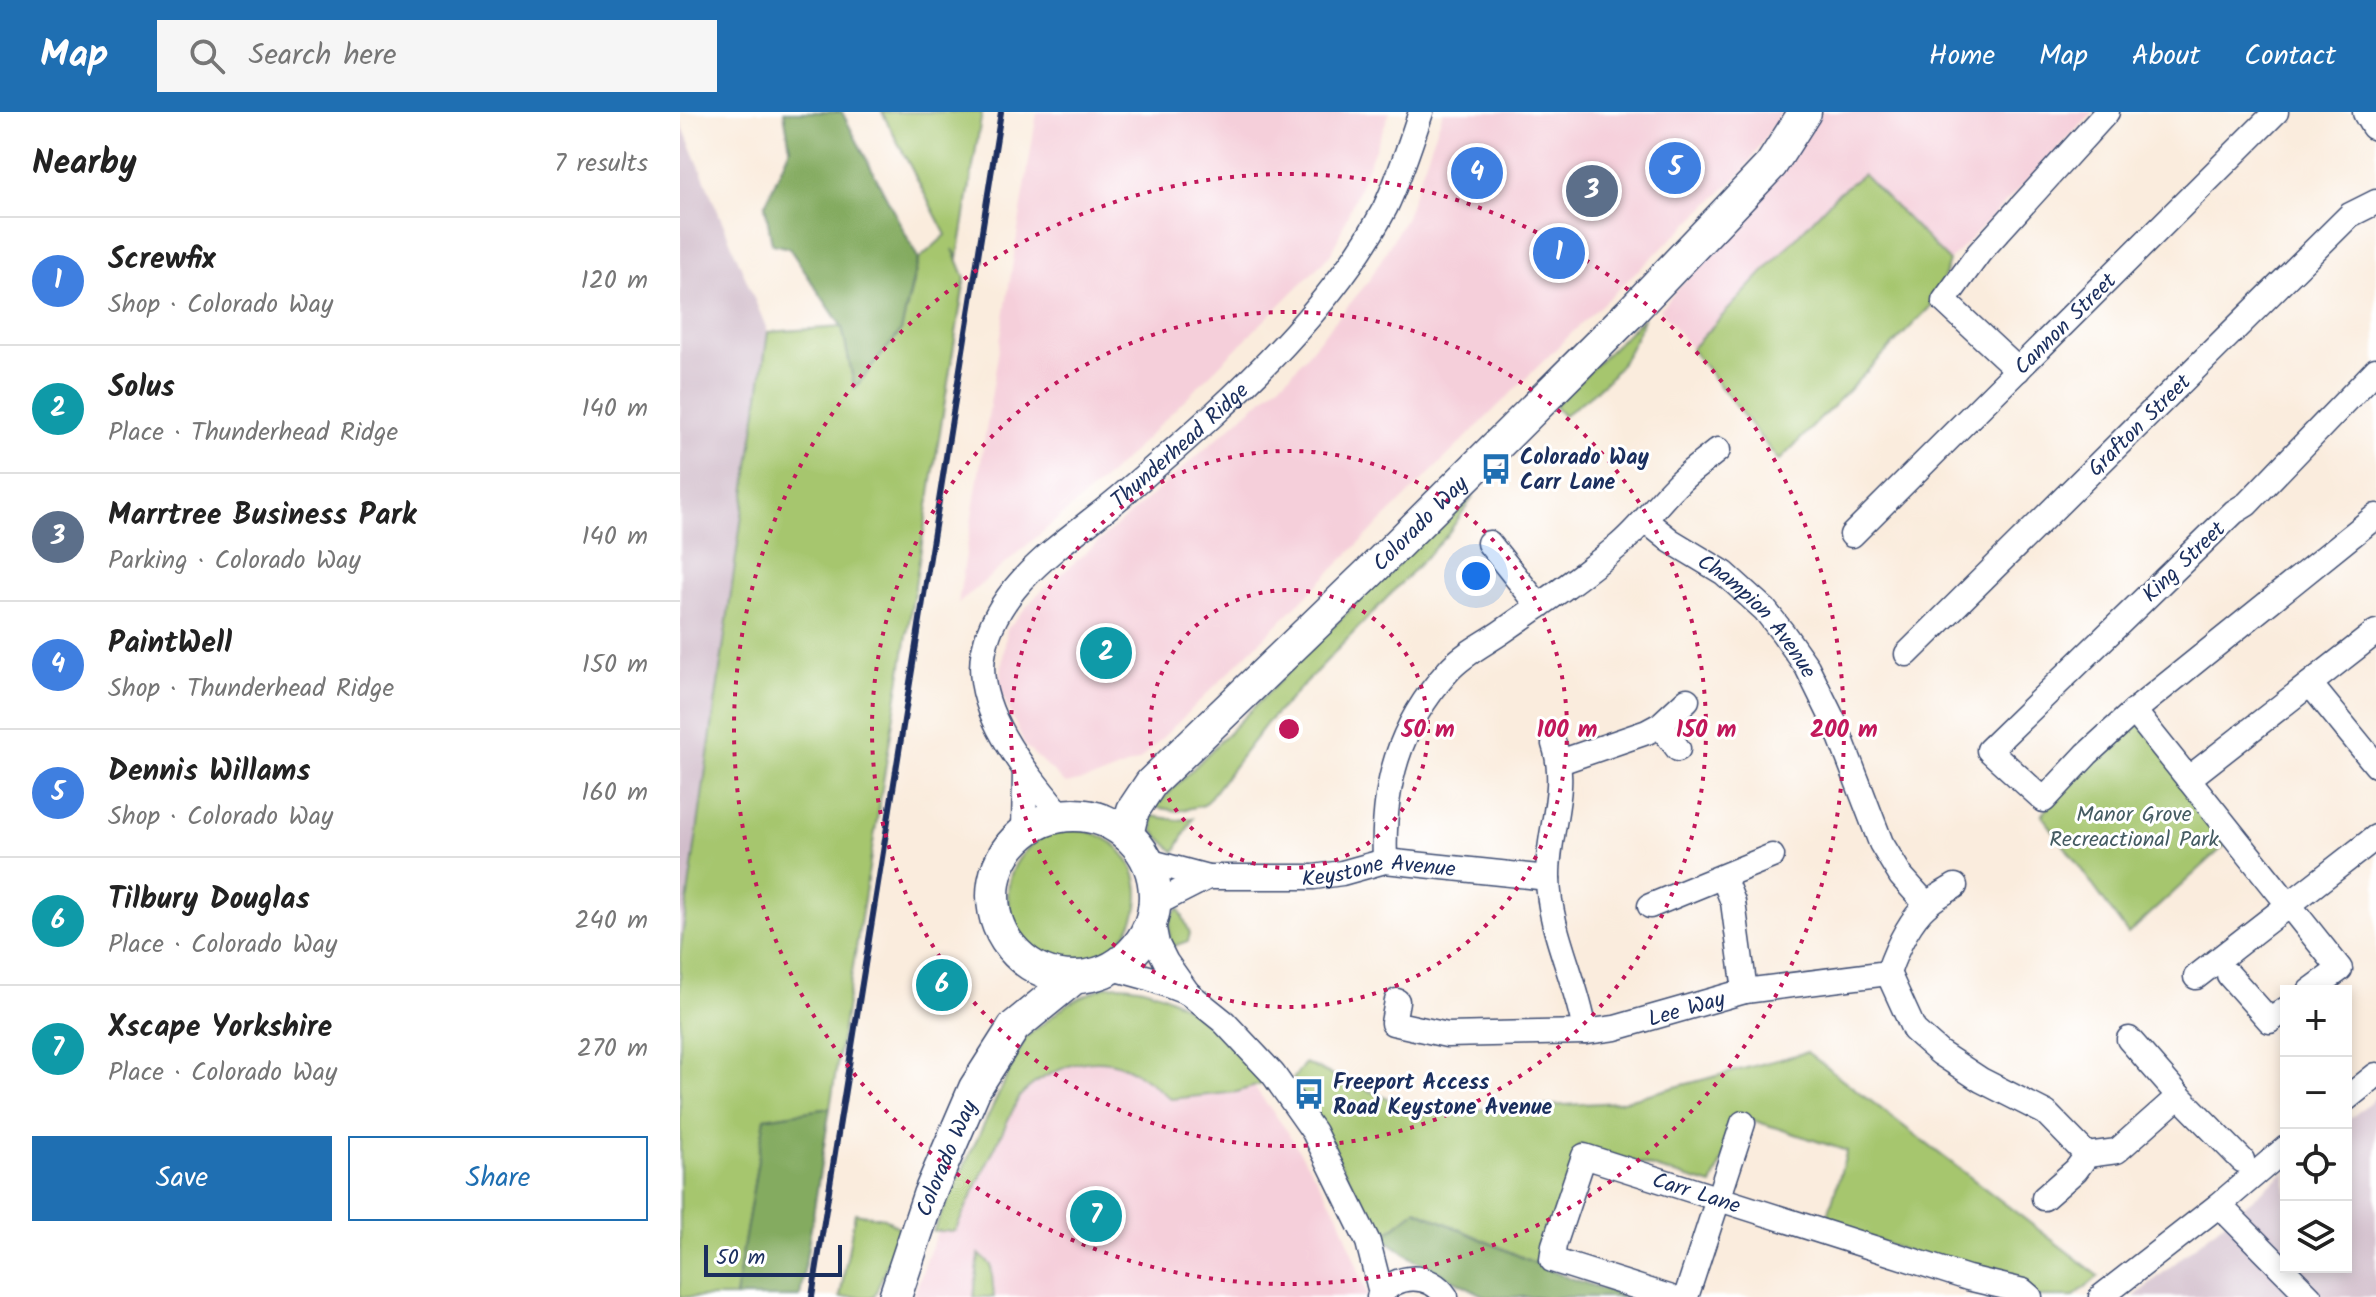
<!DOCTYPE html>
<html lang="en">
<head>
<meta charset="utf-8">
<style>
	:root { --surface:#fff; --page:#f6f6f6; --text:#222; --muted:#767676; --line:#e0e0e0; --accent:#1f6fb2 }
	body { margin:0; font-family:Kalam,sans-serif; background:var(--page); color:var(--text) }
	.controls { position:absolute; right:24px; bottom:24px; display:grid; overflow:hidden; border-radius:0px; box-shadow:0 4px 12px #0003 }
	.controls button { width:72px; height:72px; display:grid; place-items:center; padding:0; border:0; border-bottom:2px solid var(--line); background:var(--surface); color:var(--text); font:40px sans-serif }
	.scale { position:absolute; left:24px; bottom:20px; width:138px; box-sizing:border-box; padding-left:8px; border:4px solid #1b2f5e; border-top:0; font-size:22px; line-height:28px; white-space:nowrap; color:#1b2f5e; -webkit-text-stroke:6px #fff; paint-order:stroke }
	.you { position:absolute; left:796px; top:464px; width:28px; height:28px; margin:-20px; border:6px solid #fff; border-radius:50%; background:#1a73e8; box-shadow:0 0 0 12px #1a73e833 }
	.badge { display:grid; place-items:center; width:52px; height:52px; border-radius:50%; background:var(--accent); color:#fff; font-size:26px; font-weight:700 }
	.pin { position:absolute; translate:-50% -50%; border:4px solid #fff; box-shadow:0 2px 8px #0006 }
	.list { margin:0; padding:0; list-style:none }
	h2 { display:flex; justify-content:space-between; align-items:center; height:104px; margin:0; padding:0 32px; font-size:34px }
	h2 small { font-size:26px; font-weight:400; color:var(--muted) }
	.list li { display:grid; grid-template-columns:52px 1fr auto; gap:24px; align-items:center; box-sizing:border-box; height:128px; padding:0 32px; border-top:2px solid var(--line) }
	.list b { display:block; font-size:30px; white-space:nowrap }
	.list p { margin:0; font-size:26px; white-space:nowrap; color:var(--muted) }
	.list em { font-size:26px; font-style:normal; color:var(--muted) }
	.actions { display:flex; gap:16px; padding:24px 32px }
	.actions a { flex:1; padding:18px 0; border:2px solid var(--accent); border-radius:0px; text-align:center; font-size:28px; color:var(--accent) }
	.actions .main { background:var(--accent); color:#fff }
	.icon { flex:none; width:44px; height:44px; fill:none; stroke:currentColor; stroke-width:2; stroke-linecap:round; stroke-linejoin:round }
	.map { position:relative; flex:none; width:1696px; height:1185px; overflow:hidden }
	header { display:flex; align-items:center; gap:48px; box-sizing:border-box; height:112px; padding:0 40px; background:var(--accent); color:#fff }
	header strong { font-size:38px }
	nav { display:flex; gap:44px; margin-inline-start:auto; font-size:28px }
	.search { width:560px; height:72px; background:var(--page); display:flex; align-items:center; gap:20px; box-sizing:border-box; padding:0 28px; border-radius:0px; color:var(--muted); font-size:30px }
	main { display:flex }
	aside { flex:1; background:var(--surface) }
	.map>svg:first-child { display:block }
	.built { fill:#f5cfda }
	.industrial { fill:#d1bdcb }
	.green { fill:#a6c66e; stroke:#607a66; stroke-width:2 }
	.forest { fill:#84ab61; stroke:#506d60; stroke-width:2 }
	.lines { fill:none; stroke-linecap:round; stroke-linejoin:round }
	.minor-casing { stroke:#3c4b71; stroke-width:27 }
	.major-casing { stroke:#3c4b71; stroke-width:35 }
	.minor { stroke:#fff; stroke-width:24 }
	.major { stroke:#fff; stroke-width:32 }
	.rail { stroke:#1b2f5e; stroke-width:6 }
	.ring { fill:none; stroke:#c2185b; stroke-width:4; stroke-dasharray:4 8 }
	.labels { text-anchor:middle; stroke-width:6; stroke-linejoin:round; paint-order:stroke }
	.street-label { font-size:22px; fill:#1b2f5e; stroke:#fff }
	.poi-label { font-size:22px; font-weight:bold; fill:#1b2f5e; stroke:#fff; text-anchor:start }
	.park-label { font-size:22px; fill:#455c63; stroke:#fff }
	.centre { fill:#c2185b; stroke:#fff; stroke-width:4 }
	.ring-label { font-size:24px; text-anchor:middle; font-weight:bold; fill:#c2185b; stroke:#fff; stroke-width:6; stroke-linejoin:round; paint-order:stroke }
</style>
</head>
<body>
<header>
<strong>Map</strong>
<div class="search"><svg class="icon" aria-label="search" viewBox="0 0 24 24"><circle cx="10" cy="10" r="6"/><path d="M15 15l6 6"/></svg>Search here</div>
<nav><a>Home</a><a>Map</a><a>About</a><a>Contact</a></nav>
</header>
<main>
<aside>
<h2>Nearby<small>7 results</small></h2>
<ul class="list">
<li><span class="badge" style="background:#3f7fe0">1</span><div><b>Screwfix</b><p>Shop · Colorado Way</p></div><em>120 m</em></li>
<li><span class="badge" style="background:#0f9aa8">2</span><div><b>Solus</b><p>Place · Thunderhead Ridge</p></div><em>140 m</em></li>
<li><span class="badge" style="background:#5c6f8a">3</span><div><b>Marrtree Business Park</b><p>Parking · Colorado Way</p></div><em>140 m</em></li>
<li><span class="badge" style="background:#3f7fe0">4</span><div><b>PaintWell</b><p>Shop · Thunderhead Ridge</p></div><em>150 m</em></li>
<li><span class="badge" style="background:#3f7fe0">5</span><div><b>Dennis Willams</b><p>Shop · Colorado Way</p></div><em>160 m</em></li>
<li><span class="badge" style="background:#0f9aa8">6</span><div><b>Tilbury Douglas</b><p>Place · Colorado Way</p></div><em>240 m</em></li>
<li><span class="badge" style="background:#0f9aa8">7</span><div><b>Xscape Yorkshire</b><p>Place · Colorado Way</p></div><em>270 m</em></li>
</ul>
<div class="actions"><a class="main">Save</a><a>Share</a></div>
</aside>
<div class="map">
<svg width="1696" height="1185" viewBox="0 0 1696 1185">
	<rect width="100%" height="100%" fill="#fff"/>
	<filter id="ink" filterUnits="userSpaceOnUse"><feTurbulence type="fractalNoise" baseFrequency=".0125" numOctaves="2"/><feDisplacementMap in="SourceGraphic" scale="16" xChannelSelector="R" yChannelSelector="G"/><feConvolveMatrix kernelMatrix="1 2 1 2 8 2 1 2 1" color-interpolation-filters="sRGB"/></filter>
	<filter id="wash" filterUnits="userSpaceOnUse"><feTurbulence type="fractalNoise" baseFrequency=".006" numOctaves="4" result="noise"/><feDisplacementMap in="SourceGraphic" scale="32" xChannelSelector="R" yChannelSelector="G"/><feGaussianBlur stdDeviation="1.8" result="paint"/><feColorMatrix in="noise" values="0 0 0 0 0 0 0 0 0 0 0 0 0 0 0 0 0 1.4 0 .05"/><feComposite in="paint" operator="in"/></filter>
	<g filter="url(#wash)">
		<rect width="100%" height="100%" fill="#faecdd"/>
		<path class="built" d="M357,0H710L652,141L427,365L278,492Z
			M763,0H1102L1063,60L902,211L459,649L421,664L386,672L345,634L319,575L327,517L357,483L610,263L688,170L725,107Z
			M1141,0H1413L1269,149L1183,62L1157,82L1011,237L980,197L1108,51Z
			M352,926L548,940L605,1016L658,1101L688,1185H233L259,1114Z"/>
		<path class="industrial" d="M0,8L88,220L0,840Z
			M1696,985V1185H1454L1606,1059V1155H1666V1010Z"/>
		<path class="green" d="M202,0H302L278,146L273,137L285,166L150,996L85,1006L55,1185H0V840L88,220L162,215L174,274L221,219L239,147L266,123Z
			M1183,62L1269,149L1257,188L1099,349L1011,237L1157,82Z
			M964,205C945,258 926,272 883,304L874,294Z
			M793,385L767,423L587,611L524,693L498,699L475,695L753,414Z
			M1454,604L1551,728L1448,822L1362,703L1409,648Z
			M472,704L498,708L513,706L495,740L474,720Z
			M328 783a65 65 0 1 1 130 0a65 65 0 1 1-130 0Z
			M499,796L510,821L508,829L491,835C489,820 486,806 499,796Z
			M439,873C501,874 546,927 582,972L557,980L491,987C456,959 432,938 386,955C367,963 353,970 339,985L275,1119H253L346,925L385,894L401,885L426,874Z
			M1127,940L1419,1164L1393,1185H1353L1146,1110L1167,1039L1060,1004L1032,1073L899,1033L862,1154L736,1098L702,1125L613,967L625,951L740,1001L939,990Z
			M175,1101L204,1106L221,1117L194,1185H160Z
			M299,1142L311,1153L314,1185H294Z"/>
		<path class="forest" d="M104,0H162L238,146L221,219L175,276L162,215L109,136L92,132L85,93L110,36Z
			M150,996L120,1185H55L85,1006Z
			M736,1098L879,1162L946,1185H807L734,1148L702,1125Z"/>
	</g>
	<g filter="url(#ink)">
		<g class="lines">
			<defs>
				<g id="minor">
					<path d="M1338,258L1264,189L1299,141L1427,0"/>
					<path d="M1696,258L1567,392L1554,400L1309,638L1364,688L1407,642L1454,599L1696,404"/>
					<path id="s1" d="M966,409L991,429L1044,461L1085,498L1103,521L1127,555L1156,614L1201,731L1221,764L1247,793"/>
					<path id="s2" d="M1172,423L1596,0"/>
					<path d="M809,431L859,494"/>
					<path id="s3" d="M1227,542L1670,103L1696,90"/>
					<path d="M1630,572L1696,653"/>
					<path d="M1454,599L1660,857L1630,879"/>
					<path d="M980,613L998,637"/>
					<path d="M874,632C889,677 867,720 868,766C869,820 897,868 905,920"/>
					<path d="M880,650L967,620L980,613L1007,588"/>
					<path d="M1508,667L1696,520"/>
					<path id="s4" d="M381,703C347,662 291,596 304,538C319,466 394,426 446,380C500,333 556,285 605,232C643,191 679,146 705,96C720,65 730,32 741,0"/>
					<path d="M344,719L345,659"/>
					<path id="s5" d="M468,749L528,765H634L662,761L705,749L868,766"/>
					<path d="M705,749C702,674 718,614 769,558C783,542 806,531 823,519C862,492 901,465 937,435C959,417 975,394 996,373C1008,360 1024,350 1038,338"/>
					<path d="M1043,765L1053,790L1065,879"/>
					<path d="M475,792L528,765"/>
					<path d="M970,794L1092,744"/>
					<path d="M472,807L477,832L486,850L508,881L544,910L593,962L634,1020L688,1130L701,1181"/>
					<path d="M433,856L469,866L508,881"/>
					<path d="M1208,861L1234,918L1260,941L1301,968L1366,1001L1407,1043L1437,1039L1499,984"/>
					<path d="M1208,861C1216,838 1229,809 1247,793C1255,785 1266,780 1275,774"/>
					<path d="M1549,863L1590,909L1606,897"/>
					<path d="M1516,865L1696,725"/>
					<path id="s6" d="M717,889L713,911L767,923L905,920L935,916L1065,879L1208,861"/>
					<path d="M1449,927L1499,984L1562,1048"/>
					<path d="M1666,987L1696,963"/>
					<path d="M1364,1086L1396,1058L1407,1043"/>
					<path d="M1539,1093L1630,1185"/>
					<path d="M699,1185C716,1161 750,1160 766,1185"/>
					<path id="s7" d="M989,1185L872,1148L874,1133L904,1044L1288,1166L1343,1179L1350,1185"/>
					<path d="M1006,1185L1063,1011"/>
					<path d="M1421,1185L1539,1093L1606,1036"/>
				</g>
				<g id="major">
					<path d="M1689,0L1696,12"/>
					<circle cx="394" cy="784" r="81"/>
					<path id="s8" d="M447,723L453,698L471,671L691,459L949,202L1091,53L1125,0"/>
					<path id="s9" d="M215,1185L249,1083L295,976L334,915L394,866"/>
				</g>
			</defs>
			<use href="#minor" class="minor-casing"/>
			<use href="#major" class="major-casing"/>
			<use href="#minor" class="minor"/>
			<use href="#major" class="major"/>
			<path class="rail" d="M132,1185L321,0"/>
		</g>
	</g>
	<g class="ring">
		<circle cx="609" cy="617" r="139"/>
		<circle cx="609" cy="617" r="278"/>
		<circle cx="609" cy="617" r="417"/>
		<circle cx="609" cy="617" r="555"/>
	</g>
	<defs>
		<symbol id="bus-bare" viewBox="-9 -9 18 18"><path d="M-5-6H5V4H4V6H2V4H-2V6H-4V4H-5ZM-3.5-4V0h7V-4ZM-3.5 1.2v1.5H-2V1.2ZM2 1.2v1.5H3.5V1.2Z" fill="#1f6fb2" stroke="#fff" stroke-width="2.5" paint-order="stroke"/></symbol>
	</defs>
	<g fill-rule="evenodd">
		<use href="#bus-bare" x="794" y="335" width="44" height="44"/>
		<use href="#bus-bare" x="607" y="960" width="44" height="44"/>
	</g>
	<g class="labels">
		<g class="street-label">
			<text dy="8" stroke="none"><textPath href="#s2" startOffset="300">Cannon Street</textPath></text>
			<text dy="8" stroke="none"><textPath href="#s3" startOffset="326">Grafton Street</textPath></text>
			<text dy="8" stroke="none"><textPath href="#s4" startOffset="476">Thunderhead Ridge</textPath></text>
			<text dy="8" stroke="none"><textPath href="#s8" startOffset="432">Colorado Way</textPath></text>
			<text transform="translate(1503 449) rotate(-44)" y="8">King Street</text>
			<text dy="8" stroke="none"><textPath href="#s1" startOffset="148">Champion Avenue</textPath></text>
			<text dy="8" stroke="none"><textPath href="#s5" startOffset="234">Keystone Avenue</textPath></text>
			<text dy="8" stroke="none"><textPath href="#s6" startOffset="320">Lee Way</textPath></text>
			<text dy="8" stroke="none"><textPath href="#s9" startOffset="148">Colorado Way</textPath></text>
			<text dy="8" stroke="none"><textPath href="#s7" startOffset="350">Carr Lane</textPath></text>
		</g>
		<g class="poi-label">
			<text x="840" y="352">Colorado Way<tspan x="840" dy="25">Carr Lane</tspan></text>
			<text x="653" y="977">Freeport Access<tspan x="653" dy="25">Road Keystone Avenue</tspan></text>
		</g>
		<g class="park-label">
			<text x="1454" y="709">Manor Grove<tspan x="1454" dy="25">Recreactional Park</tspan></text>
		</g>
	</g>
	<circle cx="609" cy="617" r="12" class="centre"/>
	<g class="ring-label">
		<text x="748" y="625">50 m</text>
		<text x="887" y="625">100 m</text>
		<text x="1026" y="625">150 m</text>
		<text x="1164" y="625">200 m</text>
	</g>
</svg>
<div class="controls">
<button>+</button>
<button>−</button>
<button><svg class="icon" aria-label="locate" viewBox="0 0 24 24"><circle cx="12" cy="12" r="6"/><path d="M12 2v4M12 18v4M2 12h4M18 12h4"/></svg></button>
<button><svg class="icon" aria-label="layers" viewBox="0 0 24 24"><path d="M12 4l9 5-9 5-9-5zM3 14l9 5 9-5"/></svg></button>
</div>
<div class="scale">50 m</div>
<div class="you"></div>
<div class="pin badge" style="left:879px;top:141px;background:#3f7fe0">1</div>
<div class="pin badge" style="left:426px;top:541px;background:#0f9aa8">2</div>
<div class="pin badge" style="left:912px;top:79px;background:#5c6f8a">3</div>
<div class="pin badge" style="left:797px;top:61px;background:#3f7fe0">4</div>
<div class="pin badge" style="left:995px;top:56px;background:#3f7fe0">5</div>
<div class="pin badge" style="left:262px;top:873px;background:#0f9aa8">6</div>
<div class="pin badge" style="left:416px;top:1104px;background:#0f9aa8">7</div>
</div>
</main>
</body>
</html>
